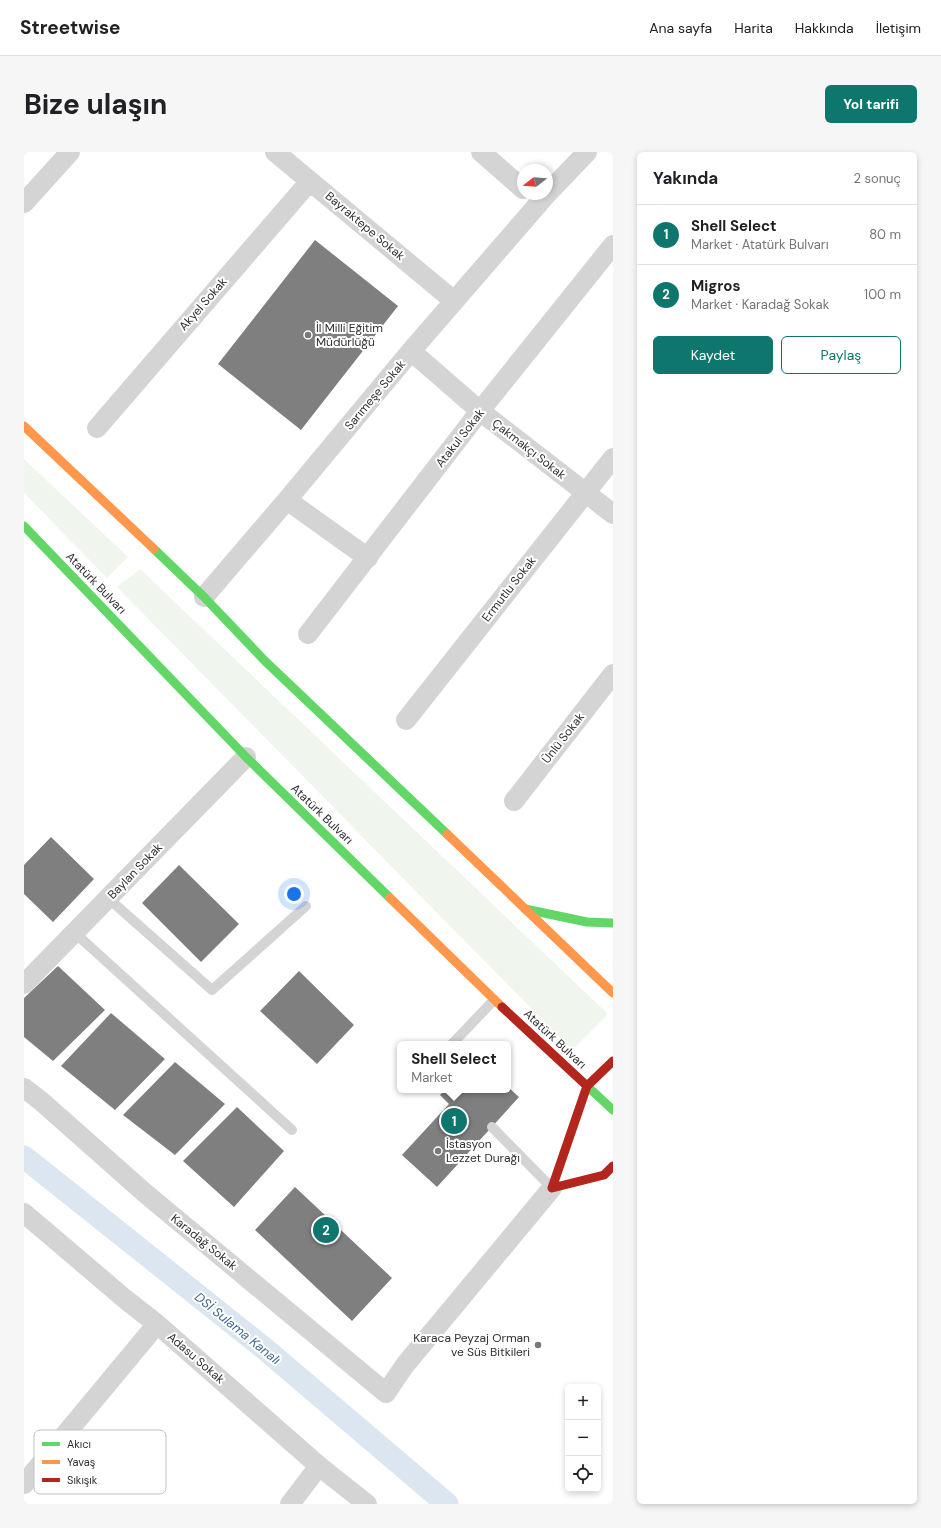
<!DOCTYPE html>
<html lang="tr">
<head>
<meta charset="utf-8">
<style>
	:root { --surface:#fff; --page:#f6f6f6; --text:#202124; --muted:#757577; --line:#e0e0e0; --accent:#0f766e }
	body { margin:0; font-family:"DM Sans",sans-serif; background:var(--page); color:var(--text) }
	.controls { position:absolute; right:12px; bottom:12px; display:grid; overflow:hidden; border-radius:6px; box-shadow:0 2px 6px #0003 }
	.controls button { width:36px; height:36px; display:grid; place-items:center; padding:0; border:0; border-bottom:1px solid var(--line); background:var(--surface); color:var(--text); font:20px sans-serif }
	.compass { position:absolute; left:493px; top:12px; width:36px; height:36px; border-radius:50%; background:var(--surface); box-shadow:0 2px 6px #0003; rotate:253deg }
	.you { position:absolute; left:270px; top:742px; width:14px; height:14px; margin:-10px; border:3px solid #fff; border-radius:50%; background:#1a73e8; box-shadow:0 0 0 6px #1a73e833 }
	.badge { display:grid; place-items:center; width:26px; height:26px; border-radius:50%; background:var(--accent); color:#fff; font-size:13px; font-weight:700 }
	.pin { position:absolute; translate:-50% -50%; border:2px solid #fff; box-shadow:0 1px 4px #0006 }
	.popup { position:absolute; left:373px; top:889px; width:114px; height:52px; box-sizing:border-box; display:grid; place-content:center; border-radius:6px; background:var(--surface); filter:drop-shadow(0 1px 3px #0005); font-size:13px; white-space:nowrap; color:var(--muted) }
	.popup b { font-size:15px; color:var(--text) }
	.popup::after { content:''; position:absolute; left:50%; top:100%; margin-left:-8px; border:8px solid transparent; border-top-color:var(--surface) }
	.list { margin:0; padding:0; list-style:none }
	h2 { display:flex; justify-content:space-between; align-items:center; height:52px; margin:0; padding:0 16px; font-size:17px }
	h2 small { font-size:13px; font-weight:400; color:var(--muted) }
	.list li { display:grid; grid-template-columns:26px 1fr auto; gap:12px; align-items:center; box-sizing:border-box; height:60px; padding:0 16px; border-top:1px solid var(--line) }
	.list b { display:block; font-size:15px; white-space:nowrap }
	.list p { margin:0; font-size:13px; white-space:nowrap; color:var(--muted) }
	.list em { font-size:13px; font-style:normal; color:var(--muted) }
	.actions { display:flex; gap:8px; padding:12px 16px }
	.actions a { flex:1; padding:9px 0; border:1px solid var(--accent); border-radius:6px; text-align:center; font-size:14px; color:var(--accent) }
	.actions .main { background:var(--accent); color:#fff }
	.icon { flex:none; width:22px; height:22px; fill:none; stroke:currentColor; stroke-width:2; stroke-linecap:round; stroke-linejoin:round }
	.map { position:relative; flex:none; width:589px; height:1352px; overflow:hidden; border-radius:6px }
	header { display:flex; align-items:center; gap:24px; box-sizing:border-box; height:56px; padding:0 20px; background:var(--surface); border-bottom:1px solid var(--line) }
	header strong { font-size:19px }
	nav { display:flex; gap:22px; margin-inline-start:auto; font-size:14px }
	.intro { display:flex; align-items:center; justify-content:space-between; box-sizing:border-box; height:96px; padding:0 24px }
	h1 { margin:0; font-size:28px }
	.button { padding:10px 18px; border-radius:6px; background:var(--accent); color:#fff; font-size:14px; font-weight:700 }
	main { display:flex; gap:24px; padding:0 24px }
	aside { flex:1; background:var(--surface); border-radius:6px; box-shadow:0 2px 6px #0003 }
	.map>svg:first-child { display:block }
	.green { fill:#f0f5ed }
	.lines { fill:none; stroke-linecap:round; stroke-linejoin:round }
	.canal { stroke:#dbe6f1; stroke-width:23 }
	.building { fill:#7f7f7f }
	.lane { stroke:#d4d4d4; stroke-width:10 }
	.street { stroke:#d4d4d4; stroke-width:20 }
	.fast { stroke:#63d668; stroke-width:9 }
	.slow { stroke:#ff974d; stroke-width:9 }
	.jam { stroke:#b3261e; stroke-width:9 }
	.poi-dot { fill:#787878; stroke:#fff; stroke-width:1.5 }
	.labels { text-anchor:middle; stroke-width:4; stroke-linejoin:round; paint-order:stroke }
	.street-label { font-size:12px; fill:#303030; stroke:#fff }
	.poi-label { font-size:12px; fill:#303030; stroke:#fff; text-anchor:start }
	.water-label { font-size:13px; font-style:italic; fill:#406990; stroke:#fff }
	.key { fill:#fff; stroke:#c1c1c1; stroke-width:1 }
	.key-label { font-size:11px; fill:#303030 }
</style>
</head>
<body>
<header>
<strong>Streetwise</strong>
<nav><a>Ana sayfa</a><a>Harita</a><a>Hakkında</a><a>İletişim</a></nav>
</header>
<div class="intro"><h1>Bize ulaşın</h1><a class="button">Yol tarifi</a></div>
<main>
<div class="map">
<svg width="589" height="1352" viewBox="0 0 589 1352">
	<rect width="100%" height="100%" fill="#fff"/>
	<path class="green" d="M0,307L104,405L83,426L0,341Z
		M116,417L584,862L548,898L93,435Z"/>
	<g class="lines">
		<path class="canal" d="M0,1005L241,1197L423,1352"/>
	</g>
	<path class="building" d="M291,88L374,154L277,278L194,212Z
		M27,685L70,727L29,770L0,742V713Z
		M155,713L215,772L177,810L118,751Z
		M34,814L81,858L29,909L0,885V846Z
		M275,819L330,873L293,912L236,859Z
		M87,861L141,907L91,958L37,914Z
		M151,910L201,952L151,1003L99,963Z
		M484,935L495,945L413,1035L378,1003L425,952L416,943L421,938H484Z
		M213,955L260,999L210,1055L159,1009Z
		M271,1035L368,1126L328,1169L231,1078Z"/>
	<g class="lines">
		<path class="lane" d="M85,747L188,838L282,754
			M51,781L268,978
			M428,892L470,848
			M468,975L528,1036"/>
		<path class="street" d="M251,0L430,149
			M457,0L499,37
			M523,42L563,0
			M0,51L46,0
			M387,199L456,259L589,362
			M73,276L286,29
			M263,348L344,406
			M180,445L263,348L387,199L523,42
			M284,482L456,259L589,93
			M382,568L589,306
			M490,649L589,522
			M0,832L222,605
			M0,936L17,949L122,1042L362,1241L381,1213L528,1036
			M0,1061L101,1147L133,1172L295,1314L343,1352
			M0,1332L133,1172
			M266,1352L295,1314"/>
		<path class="fast" d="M0,374L222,605L366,746
			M130,397L180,445L241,509L423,682
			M501,757L563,770L589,771
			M563,934L589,958"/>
		<path class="slow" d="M0,274L130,397
			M423,682L589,841
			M366,746L478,855"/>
		<path class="jam" d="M478,855L563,934
			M528,1036L563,934L589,909
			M528,1036L580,1023L589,1014"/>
	</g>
	<g class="poi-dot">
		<circle cx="284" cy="183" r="4"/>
		<circle cx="414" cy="999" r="4"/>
		<circle cx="514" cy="1193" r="4"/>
	</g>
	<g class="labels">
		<g class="street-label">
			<text transform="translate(341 74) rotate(40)" y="4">Bayraktepe Sokak</text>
			<text transform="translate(179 152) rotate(-49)" y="4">Akyel Sokak</text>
			<text transform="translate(351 243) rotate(-50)" y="4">Sarımeşe Sokak</text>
			<text transform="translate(436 286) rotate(-52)" y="4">Atakul Sokak</text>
			<text transform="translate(505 297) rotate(38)" y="4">Çakmakçı Sokak</text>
			<text transform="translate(72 431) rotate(46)" y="4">Atatürk Bulvarı</text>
			<text transform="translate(485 437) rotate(-52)" y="4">Ermutlu Sokak</text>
			<text transform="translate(539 586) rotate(-52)" y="4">Ünlü Sokak</text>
			<text transform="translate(298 662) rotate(44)" y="4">Atatürk Bulvarı</text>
			<text transform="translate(111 719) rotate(-46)" y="4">Baylan Sokak</text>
			<text transform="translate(531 887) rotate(43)" y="4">Atatürk Bulvarı</text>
			<text transform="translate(180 1090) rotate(39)" y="4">Karadağ Sokak</text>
			<text transform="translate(172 1206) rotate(41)" y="4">Adasu Sokak</text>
		</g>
		<g class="poi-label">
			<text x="292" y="180">İl Milli Eğitim<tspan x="292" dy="14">Müdürlüğü</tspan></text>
			<text x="422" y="996">İstasyon<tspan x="422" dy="14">Lezzet Durağı</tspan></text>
			<text x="506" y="1190" text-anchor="end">Karaca Peyzaj Orman<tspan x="506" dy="14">ve Süs Bitkileri</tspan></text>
		</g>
		<g class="water-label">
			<text transform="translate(214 1176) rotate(39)" y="5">DSİ Sulama Kanalı</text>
		</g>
	</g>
	<rect x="10" y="1278" width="132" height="64" rx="6" class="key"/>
	<rect x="18" y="1290" width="18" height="4" fill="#63d668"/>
	<rect x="18" y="1308" width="18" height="4" fill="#ff974d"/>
	<rect x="18" y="1326" width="18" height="4" fill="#b3261e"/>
	<g class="key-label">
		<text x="43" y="1296">Akıcı</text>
		<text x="43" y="1314">Yavaş</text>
		<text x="43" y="1332">Sıkışık</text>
	</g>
</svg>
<div class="controls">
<button>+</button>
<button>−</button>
<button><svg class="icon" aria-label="locate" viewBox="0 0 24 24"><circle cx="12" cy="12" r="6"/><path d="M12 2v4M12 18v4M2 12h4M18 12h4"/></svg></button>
</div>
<svg class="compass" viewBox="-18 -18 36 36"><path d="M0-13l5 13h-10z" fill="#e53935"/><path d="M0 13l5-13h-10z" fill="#757577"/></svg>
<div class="you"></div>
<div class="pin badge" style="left:430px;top:969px">1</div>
<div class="popup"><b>Shell Select</b>Market</div>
<div class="pin badge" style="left:302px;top:1078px">2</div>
</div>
<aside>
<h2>Yakında<small>2 sonuç</small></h2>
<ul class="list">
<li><span class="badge">1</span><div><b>Shell Select</b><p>Market · Atatürk Bulvarı</p></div><em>80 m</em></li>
<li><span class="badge">2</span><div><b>Migros</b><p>Market · Karadağ Sokak</p></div><em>100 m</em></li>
</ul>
<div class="actions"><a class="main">Kaydet</a><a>Paylaş</a></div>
</aside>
</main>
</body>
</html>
